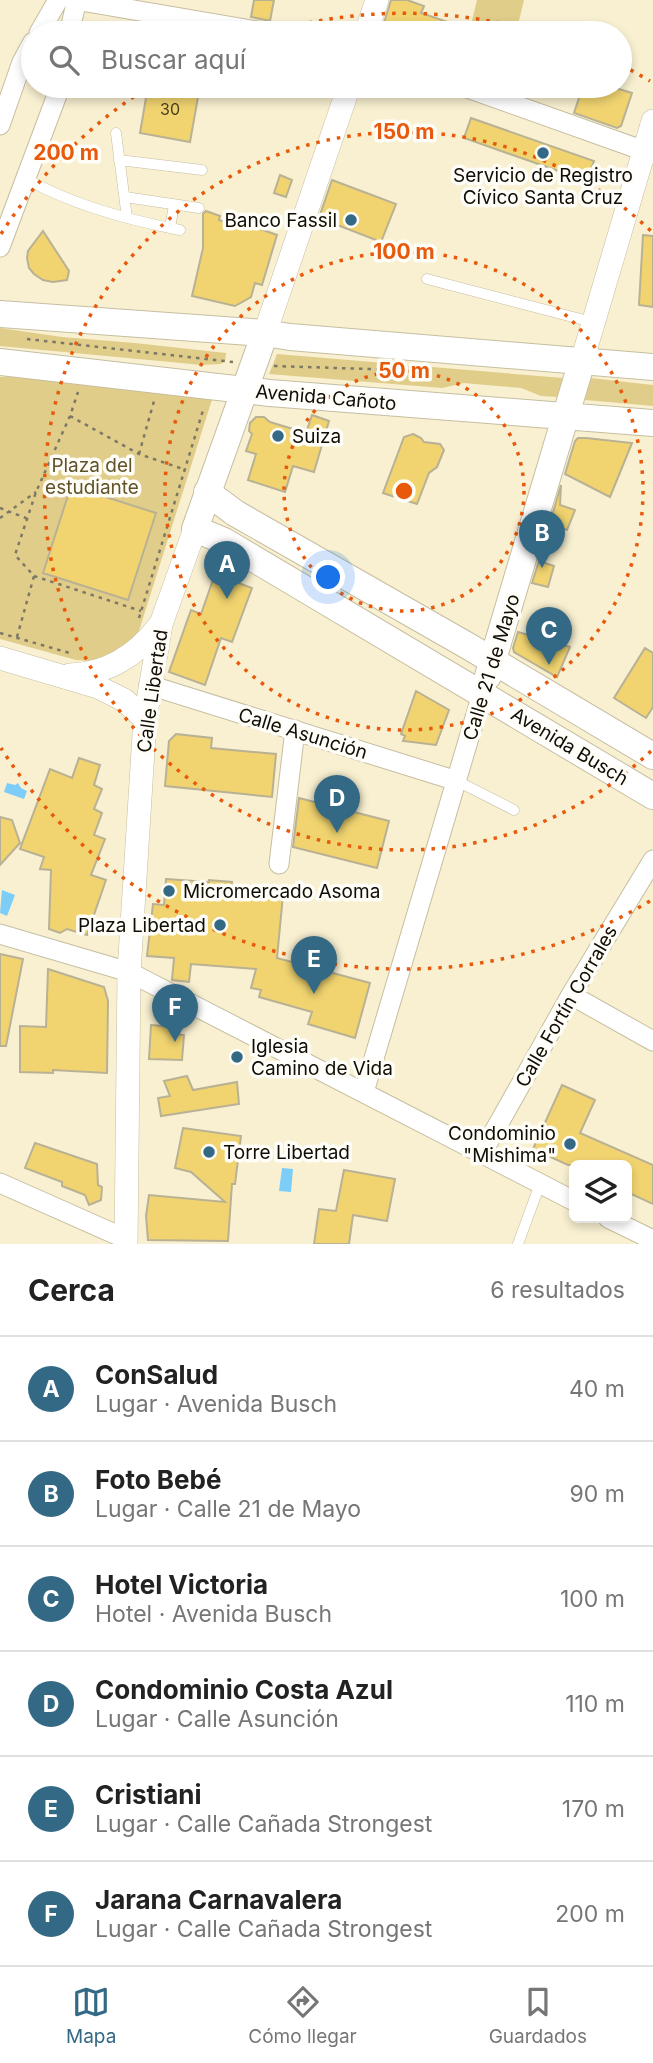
<!DOCTYPE html>
<html lang="es">
<head>
<meta charset="utf-8">
<style>
	:root { --surface:#fff; --page:#f6f6f6; --text:#222; --muted:#767676; --line:#e0e0e0; --accent:#336984 }
	body { margin:0; font-family:Inter,sans-serif; background:var(--page); color:var(--text) }
	.controls { position:absolute; right:21px; bottom:21px; display:grid; overflow:hidden; border-radius:10px; box-shadow:0 4px 10px #0003 }
	.controls button { width:63px; height:63px; display:grid; place-items:center; padding:0; border:0; border-bottom:2px solid var(--line); background:var(--surface); color:var(--text); font:35px sans-serif }
	.you { position:absolute; left:329px; top:578px; width:24px; height:24px; margin:-18px; border:5px solid #fff; border-radius:50%; background:#1a73e8; box-shadow:0 0 0 10px #1a73e833 }
	.badge { display:grid; place-items:center; width:46px; height:46px; border-radius:50%; background:var(--accent); color:#fff; font-size:23px; font-weight:700 }
	.pin { position:absolute; translate:-50% -58px; filter:drop-shadow(0 2px 4px #0008) }
	.pin::after { content:''; position:absolute; top:37px; width:24px; height:21px; background:inherit; clip-path:polygon(0 0,100% 0,50% 100%) }
	.list { margin:0; padding:0; list-style:none }
	h2 { display:flex; justify-content:space-between; align-items:center; height:91px; margin:0; padding:0 28px; font-size:30px }
	h2 small { font-size:23px; font-weight:400; color:var(--muted) }
	.list li { display:grid; grid-template-columns:46px 1fr auto; gap:21px; align-items:center; box-sizing:border-box; height:105px; padding:0 28px; border-top:2px solid var(--line) }
	.list b { display:block; font-size:26px; white-space:nowrap }
	.list p { margin:0; font-size:23px; white-space:nowrap; color:var(--muted) }
	.list em { font-size:23px; font-style:normal; color:var(--muted) }
	.icon { flex:none; width:38px; height:38px; fill:none; stroke:currentColor; stroke-width:2; stroke-linecap:round; stroke-linejoin:round }
	.map { position:relative; flex:none; width:653px; height:1244px; overflow:hidden }
	.search { position:absolute; background:var(--surface); box-shadow:0 4px 10px #0003; left:21px; right:21px; top:21px; height:77px; display:flex; align-items:center; gap:18px; box-sizing:border-box; padding:0 24px; border-radius:38px; color:var(--muted); font-size:26px }
	.sheet { height:721px; background:var(--surface) }
	nav { display:flex; justify-content:space-around; align-items:center; box-sizing:border-box; height:98px; border-top:2px solid var(--line); background:var(--surface); font-size:19px; color:var(--muted) }
	nav a { display:grid; justify-items:center; gap:4px }
	nav .on { color:var(--accent) }
	.map>svg:first-child { display:block }
	.green { fill:#e1cd8a }
	.water { fill:#7dcdf9 }
	.building { fill:#f1d470; stroke:#b9b194; stroke-width:2 }
	.lines { fill:none; stroke-linecap:round; stroke-linejoin:round }
	.service-casing { stroke:#c6bea1; stroke-width:11 }
	.minor-casing { stroke:#c6bea1; stroke-width:21 }
	.tertiary-casing { stroke:#c6bea1; stroke-width:24 }
	.secondary-casing { stroke:#c6bea1; stroke-width:28 }
	.path { stroke:#7d7865; stroke-width:2.5; stroke-dasharray:3.5 5; stroke-linecap:butt }
	.service { stroke:#fff; stroke-width:10 }
	.minor { stroke:#fff; stroke-width:19 }
	.tertiary { stroke:#fff; stroke-width:23 }
	.secondary { stroke:#fff; stroke-width:26 }
	.ring { fill:none; stroke:#e8590c; stroke-width:3.5; stroke-dasharray:3.5 7 }
	.poi-dot { fill:#336984; stroke:#fffdf7; stroke-width:2.5 }
	.labels { text-anchor:middle; stroke-width:7; stroke-linejoin:round; paint-order:stroke }
	.number-label { font-size:16px; fill:#483f1f }
	.poi-label { font-size:19px; fill:#100d04; stroke:#fffdf7; text-anchor:start }
	.street-label { font-size:19px; fill:#100d04; stroke:#fffdf7 }
	.park-label { font-size:19px; fill:#60532a; stroke:#fffdf7 }
	.centre { fill:#e8590c; stroke:#fffdf7; stroke-width:3.5 }
	.ring-label { font-size:21px; text-anchor:middle; font-weight:bold; fill:#e8590c; stroke:#fffdf7; stroke-width:7; stroke-linejoin:round; paint-order:stroke }
</style>
</head>
<body>
<div class="map">
<svg width="653" height="1244" viewBox="0 0 653 1244">
	<rect width="100%" height="100%" fill="#f8f0d1"/>
	<path class="green" d="M477,0H524L516,33H469Z
		M0,328L62,337L135,343L226,353L225,361L221,364L202,365L0,346Z
		M277,354L563,378L557,397L541,396L521,388L486,385L464,383L442,388L269,374Z
		M38,375L215,390L138,634L134,641L99,660L89,661L76,660L0,639V377Z
		M591,378L653,385V406L585,400Z"/>
	<path class="water" d="M7,783L15,785L18,783L21,788L27,791L24,799L4,792Z
		M2,890L15,895L7,916L0,913Z
		M282,1168L293,1169L291,1192L279,1191Z"/>
	<path class="building" d="M254,0H274L270,21L251,17Z
		M391,0H407L424,6L421,13L474,31L473,33H381Z
		M148,86H200L190,142L140,133Z
		M583,86H609L632,93L621,126L617,128L574,113Z
		M471,118L594,161L587,181L464,138Z
		M280,175L292,180L286,197L274,193Z
		M332,180L396,204L381,242L319,218Z
		M206,211L220,216L219,220L241,227L243,223L277,235L262,285L255,283L251,297L235,306L192,296L203,248V214Z
		M43,231L69,271L67,280L53,282L43,280L34,274L29,268L27,258L28,251Z
		M643,235L653,236V307L639,305Z
		M312,415L329,421L314,472L293,466L285,492L248,480L256,454L246,451L252,434L249,431L250,423L256,417H264L270,422L306,433Z
		M413,434L421,438L424,442L440,444L444,450L437,467L429,473L417,504L383,493L404,437Z
		M578,438H586L632,443L610,497L565,474L575,441Z
		M561,485L560,505L575,510L567,530L550,523Z
		M71,486L156,513L128,600L43,573Z
		M539,561L554,566L548,587L532,583Z
		M215,574L252,588L232,642L221,638L205,685L169,672L191,610L201,614Z
		M518,632L570,647L557,677L514,652L513,648Z
		M645,648L653,653V707L646,718L614,698Z
		M416,691L449,710L436,745L403,741L405,736L401,734Z
		M176,734L212,738L211,748L276,754L272,797L165,786L169,741Z
		M79,758L100,765L94,785L102,789L94,809L102,813L94,835L105,839L91,875L106,880L87,935L67,929L60,933L49,929L51,870L40,869L44,857L20,849L50,769L72,778Z
		M299,798L389,821L377,868L293,847Z
		M0,817L12,820L20,843L0,865Z
		M166,879L209,882V880L232,882L231,890L283,895L277,958L370,983L355,1038L308,1024L312,1012L259,997L261,990L251,988L256,969L191,964L189,982L172,980L174,958L147,956L153,904L164,905Z
		M0,954L23,959L6,1046H0Z
		M48,969L104,987L108,1001L107,1073L53,1070V1073L20,1072V1026L46,1027Z
		M151,1025L175,1027L176,1034L184,1035L182,1060L149,1059Z
		M187,1076L193,1090L237,1082L239,1104L161,1116L158,1098L170,1096L164,1081Z
		M562,1085L595,1100L580,1133L653,1165V1204L627,1192V1165H568L533,1149Z
		M183,1128L241,1136L235,1184H232L228,1241L148,1240L146,1216L149,1195L225,1202L191,1172L175,1168Z
		M35,1143L97,1164L98,1185L102,1187L101,1200L89,1205L85,1195L62,1186V1182L25,1168Z
		M344,1170L395,1179L387,1221L353,1215L349,1244H314L319,1209L336,1211Z"/>
	<g class="lines">
		<defs>
			<path id="service" d="M116,133L127,218
				M119,160L202,170
				M26,179C73,205 128,220 180,230
				M125,197L199,208
				M170,228L174,205
				M427,279L592,322
				M457,781L514,810
				M518,1244L540,1184"/>
			<path id="minor" d="M75,0L269,33
				M39,33L58,0
				M69,33L77,0
				M462,86L653,154
				M0,125L22,62L33,42
				M0,247L57,95L59,86
				M149,685L457,781
				M279,864L295,730
				M0,934L129,972L574,1201
				M571,995L653,1041
				M364,1092L482,694
				M482,1153L571,995L653,860
				M0,1183L126,1239
				M608,1218L653,1240"/>
			<path id="tertiary" d="M366,33L377,0
				M265,333L349,86
				M582,361L653,121
				M0,658L98,687L124,700L145,719
				M70,675C107,674 137,655 159,626
				M126,1244L129,972L145,719L161,624L195,529"/>
			<path id="secondary" d="M0,314L265,333L290,337L653,367
				M265,333L195,529L224,541L653,796
				M0,362L270,393L653,423
				M207,492L235,513L468,646L653,756
				M488,676L582,361"/>
		</defs>
		<use href="#service" class="service-casing"/>
		<use href="#minor" class="minor-casing"/>
		<use href="#tertiary" class="tertiary-casing"/>
		<use href="#secondary" class="secondary-casing"/>
		<path class="path" d="M27,339L233,362
			M274,366L432,371
			M70,416L139,454L186,470
			M139,454L154,401
			M0,508L26,518
			M0,518L36,492
			M34,576L141,611
			M139,618L204,407
			M0,633L73,654
			M17,637L34,576L15,555L36,492L70,416L78,392"/>
		<use href="#service" class="service"/>
		<use href="#minor" class="minor"/>
		<use href="#tertiary" class="tertiary"/>
		<use href="#secondary" class="secondary"/>
	</g>
	<g class="ring">
		<circle cx="404" cy="491" r="120"/>
		<circle cx="404" cy="491" r="239"/>
		<path d="M651 751A359 359 0 1 1 651 231"/>
		<path d="M650 901A478 478 0 0 1 1 748M1 234A478 478 0 0 1 147 88M268 33A478 478 0 0 1 540 33M621 65A478 478 0 0 1 650 81"/>
	</g>
	<g class="poi-dot">
		<circle cx="543" cy="153" r="7"/>
		<circle cx="351" cy="220" r="7"/>
		<circle cx="278" cy="436" r="7"/>
		<circle cx="169" cy="891" r="7"/>
		<circle cx="220" cy="925" r="7"/>
		<circle cx="237" cy="1057" r="7"/>
		<circle cx="570" cy="1144" r="7"/>
		<circle cx="209" cy="1152" r="7"/>
	</g>
	<g class="labels">
		<g class="number-label">
			<text x="170" y="115">30</text>
		</g>
		<g class="poi-label">
			<text x="543" y="182" text-anchor="middle">Servicio de Registro<tspan x="543" dy="22">Cívico Santa Cruz</tspan></text>
			<text x="337" y="227" text-anchor="end">Banco Fassil</text>
			<text x="292" y="443">Suiza</text>
			<text x="183" y="898">Micromercado Asoma</text>
			<text x="206" y="932" text-anchor="end">Plaza Libertad</text>
			<text x="251" y="1053">Iglesia<tspan x="251" dy="22">Camino de Vida</tspan></text>
			<text x="556" y="1140" text-anchor="end">Condominio<tspan x="556" dy="22">"Mishima"</tspan></text>
			<text x="223" y="1159">Torre Libertad</text>
		</g>
		<g class="street-label">
			<text transform="translate(326 397) rotate(5)" y="7">Avenida Cañoto</text>
			<text transform="translate(491 667) rotate(-73)" y="7">Calle 21 de Mayo</text>
			<text transform="translate(152 691) rotate(-82)" y="7">Calle Libertad</text>
			<text transform="translate(303 733) rotate(17)" y="7">Calle Asunción</text>
			<text transform="translate(570 746) rotate(31)" y="7">Avenida Busch</text>
			<text transform="translate(566 1006) rotate(-60)" y="7">Calle Fortín Corrales</text>
		</g>
		<g class="park-label">
			<text x="92" y="472">Plaza del<tspan x="92" dy="22">estudiante</tspan></text>
		</g>
	</g>
	<circle cx="404" cy="491" r="10" class="centre"/>
	<g class="ring-label">
		<text x="404" y="139">150 m</text>
		<text x="66" y="160">200 m</text>
		<text x="404" y="259">100 m</text>
		<text x="404" y="378">50 m</text>
	</g>
</svg>
<div class="controls">
<button><svg class="icon" aria-label="layers" viewBox="0 0 24 24"><path d="M12 4l9 5-9 5-9-5zM3 14l9 5 9-5"/></svg></button>
</div>
<div class="you"></div>
<div class="pin badge" style="left:227px;top:599px">A</div>
<div class="pin badge" style="left:542px;top:568px">B</div>
<div class="pin badge" style="left:549px;top:665px">C</div>
<div class="pin badge" style="left:337px;top:833px">D</div>
<div class="pin badge" style="left:314px;top:994px">E</div>
<div class="pin badge" style="left:175px;top:1042px">F</div>
<div class="search"><svg class="icon" aria-label="search" viewBox="0 0 24 24"><circle cx="10" cy="10" r="6"/><path d="M15 15l6 6"/></svg>Buscar aquí</div>
</div>
<section class="sheet">
<h2>Cerca<small>6 resultados</small></h2>
<ul class="list">
<li><span class="badge">A</span><div><b>ConSalud</b><p>Lugar · Avenida Busch</p></div><em>40 m</em></li>
<li><span class="badge">B</span><div><b>Foto Bebé</b><p>Lugar · Calle 21 de Mayo</p></div><em>90 m</em></li>
<li><span class="badge">C</span><div><b>Hotel Victoria</b><p>Hotel · Avenida Busch</p></div><em>100 m</em></li>
<li><span class="badge">D</span><div><b>Condominio Costa Azul</b><p>Lugar · Calle Asunción</p></div><em>110 m</em></li>
<li><span class="badge">E</span><div><b>Cristiani</b><p>Lugar · Calle Cañada Strongest</p></div><em>170 m</em></li>
<li><span class="badge">F</span><div><b>Jarana Carnavalera</b><p>Lugar · Calle Cañada Strongest</p></div><em>200 m</em></li>
</ul>
</section>
<nav>
<a class="on"><svg class="icon" aria-label="map" viewBox="0 0 24 24"><path d="M3 6l6-2 6 2 6-2v14l-6 2-6-2-6 2zM9 4v14M15 6v14"/></svg>Mapa</a>
<a><svg class="icon" aria-label="directions" viewBox="0 0 24 24"><path d="M12 3l9 9-9 9-9-9zM9 14v-3h6M13 9l2 2-2 2"/></svg>Cómo llegar</a>
<a><svg class="icon" aria-label="saved" viewBox="0 0 24 24"><path d="M7 4h10v16l-5-4-5 4z"/></svg>Guardados</a>
</nav>
</body>
</html>
